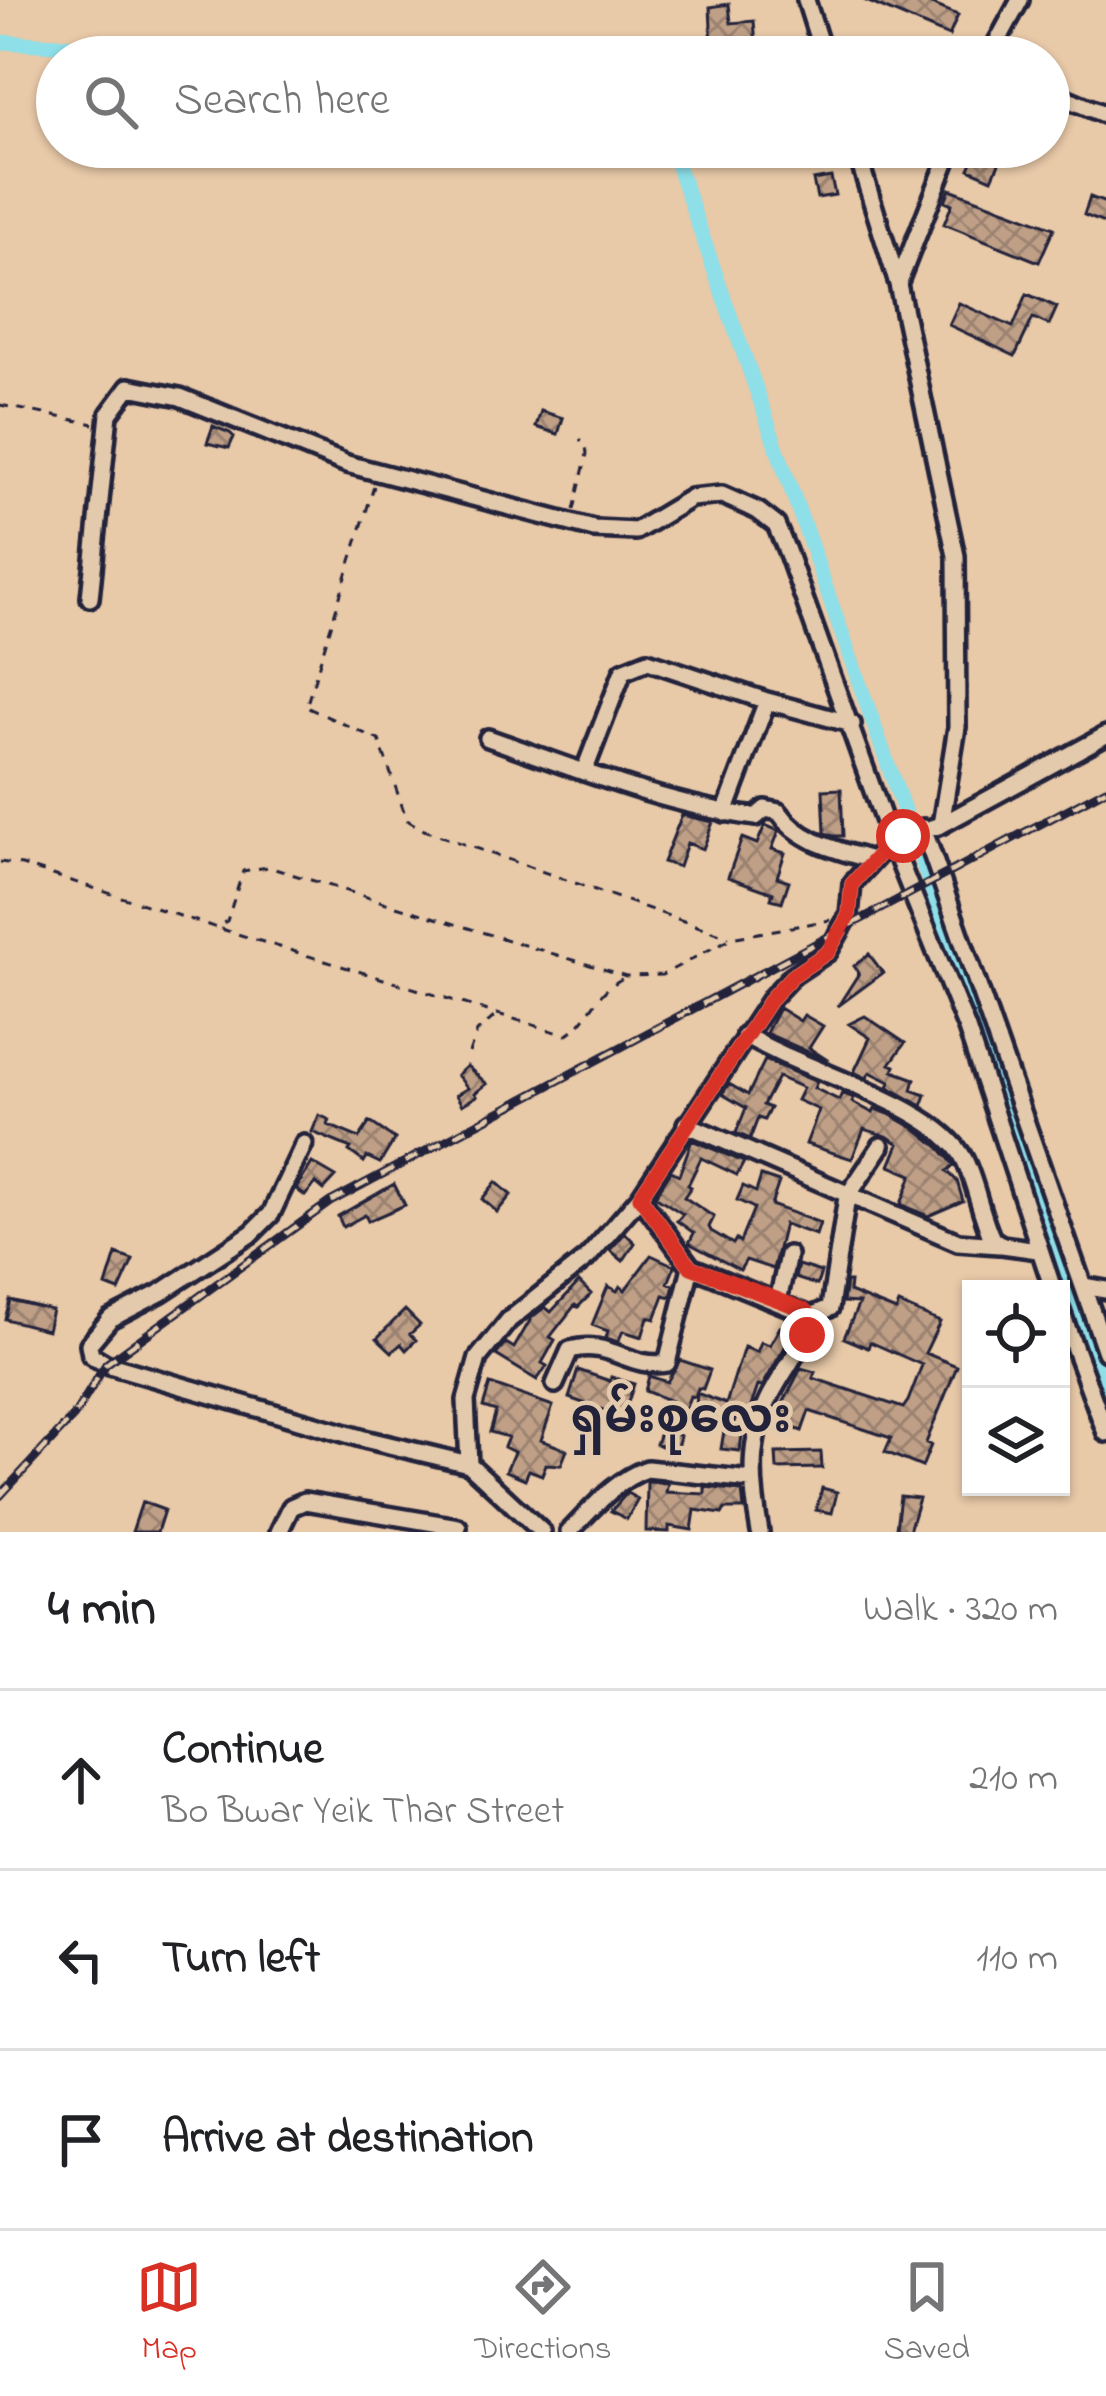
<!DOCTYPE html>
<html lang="en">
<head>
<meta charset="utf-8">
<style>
	:root { --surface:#fff; --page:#f2f2f2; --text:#202124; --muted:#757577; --line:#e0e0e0; --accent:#d93025 }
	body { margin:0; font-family:"Indie Flower","Noto Sans Myanmar",sans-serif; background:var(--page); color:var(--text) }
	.controls { position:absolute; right:36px; bottom:36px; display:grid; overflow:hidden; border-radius:0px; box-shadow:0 3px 9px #0004 }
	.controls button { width:108px; height:108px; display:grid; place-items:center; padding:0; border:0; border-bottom:3px solid var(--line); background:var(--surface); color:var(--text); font:60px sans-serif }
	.stop { position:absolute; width:36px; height:36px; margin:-27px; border:9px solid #d93025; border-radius:50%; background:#fff }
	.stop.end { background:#d93025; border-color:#fff; box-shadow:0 3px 12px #0008 }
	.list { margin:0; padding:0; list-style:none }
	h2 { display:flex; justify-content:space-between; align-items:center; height:156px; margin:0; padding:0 48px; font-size:51px }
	h2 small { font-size:39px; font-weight:400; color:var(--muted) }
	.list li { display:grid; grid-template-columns:78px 1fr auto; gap:36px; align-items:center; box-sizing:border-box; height:180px; padding:0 48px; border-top:3px solid var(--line) }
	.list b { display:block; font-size:45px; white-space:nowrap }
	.list p { margin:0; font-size:39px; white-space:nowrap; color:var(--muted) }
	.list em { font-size:39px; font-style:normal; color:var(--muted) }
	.icon { flex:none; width:66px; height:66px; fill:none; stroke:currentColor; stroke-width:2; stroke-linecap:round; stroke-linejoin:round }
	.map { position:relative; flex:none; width:1106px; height:1532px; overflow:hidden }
	.search { position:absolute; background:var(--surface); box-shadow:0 3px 9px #0004; left:36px; right:36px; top:36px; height:132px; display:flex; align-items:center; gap:30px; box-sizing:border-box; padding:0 42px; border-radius:66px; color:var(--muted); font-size:45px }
	.sheet { height:696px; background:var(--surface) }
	nav { display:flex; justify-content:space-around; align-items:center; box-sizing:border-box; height:168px; border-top:3px solid var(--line); background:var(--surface); font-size:33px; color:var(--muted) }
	nav a { display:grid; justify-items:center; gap:6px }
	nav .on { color:var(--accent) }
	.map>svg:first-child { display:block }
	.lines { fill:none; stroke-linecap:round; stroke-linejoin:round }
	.canal { stroke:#8edfe8; stroke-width:15 }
	.building { fill:url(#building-cross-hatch); stroke:#22223b; stroke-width:3 }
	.minor-casing { stroke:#22223b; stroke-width:24 }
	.path { stroke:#22223b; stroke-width:3; stroke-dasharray:9 9; stroke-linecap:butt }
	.minor { stroke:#e4caac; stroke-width:15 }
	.rail-casing { stroke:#22223b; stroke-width:9 }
	.rail { stroke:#e4caac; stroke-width:4.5; stroke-dasharray:14; stroke-linecap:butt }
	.route { stroke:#d93025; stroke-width:15 }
	.labels { text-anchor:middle; stroke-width:9; stroke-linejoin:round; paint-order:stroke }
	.quarter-label { font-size:48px; font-weight:bold; fill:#22223b; stroke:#e4caac }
</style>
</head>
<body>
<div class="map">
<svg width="1106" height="1532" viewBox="0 0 1106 1532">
	<defs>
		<pattern id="building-cross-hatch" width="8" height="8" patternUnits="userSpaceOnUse" patternTransform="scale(3)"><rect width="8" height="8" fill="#bfa087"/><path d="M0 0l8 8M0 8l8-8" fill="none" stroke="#9b8270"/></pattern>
	</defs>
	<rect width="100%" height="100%" fill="#e8c9a8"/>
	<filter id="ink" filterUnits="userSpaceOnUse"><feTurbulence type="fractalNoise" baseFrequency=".00833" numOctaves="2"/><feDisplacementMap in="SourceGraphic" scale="24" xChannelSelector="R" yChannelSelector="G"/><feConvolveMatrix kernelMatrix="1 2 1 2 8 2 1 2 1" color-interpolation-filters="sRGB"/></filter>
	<g filter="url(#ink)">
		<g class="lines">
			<path class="canal" d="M0,42L294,57
				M671,147L1106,1385"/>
		</g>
		<path class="building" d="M864,0H922L958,15L949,36Z
			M729,4L731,23L754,21L756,44L712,48L710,7Z
			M977,151L1000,161L992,179L969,169Z
			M831,177L835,195L817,198L813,180Z
			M950,189L1054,228L1039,262L944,224L952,204L945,201Z
			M1090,197L1106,203V224L1084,215Z
			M1027,294L1057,307L1049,325L1033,318L1015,356L949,325L959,303L1013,327Z
			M541,411L563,418L558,434L536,427Z
			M213,426L230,433L234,437L229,448L207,443Z
			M841,789L843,836H833L825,833L823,790Z
			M682,815L713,822L703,849L687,843L679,867L663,862Z
			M765,825L779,831L772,849L785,853L777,877L789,881L782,902L771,899L773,893L728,877L742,838L757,844Z
			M869,954L883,973L838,1006L859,973L854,966Z
			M779,1008L800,1021L804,1015L823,1026L809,1048L829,1061L766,1033Z
			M865,1016L905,1043L890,1064L895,1066L893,1071L915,1079L912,1090L926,1095L922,1106L888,1087L890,1082L870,1072L867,1078L854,1072L870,1038L849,1024Z
			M765,1060L817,1082L814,1088L839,1100L842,1093L854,1098L852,1102L873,1113L875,1109L889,1114L919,1131L940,1148L954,1165L947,1171L957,1181L963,1201L928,1216L901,1204L912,1175L890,1166L899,1144L887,1136L864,1129L852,1159L806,1144L819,1110L797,1100L803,1088L778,1077L763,1105L770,1108L764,1120L758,1118L750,1139L736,1133L746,1108L722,1094L729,1084L748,1095Z
			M467,1066L487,1084L475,1093L477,1096L462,1105L456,1095L468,1088L457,1075Z
			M319,1115L330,1120L328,1125L359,1138L370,1122L395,1139L380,1163L367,1157L364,1162L349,1151L351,1148L312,1132Z
			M692,1140L744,1162L737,1175L701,1158L688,1185L691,1187L684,1197L714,1217L709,1227L711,1231L733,1244L736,1239L740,1242L754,1208L737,1200L743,1186L756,1192L761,1176L779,1182L771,1205L820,1223L816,1235L784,1224L773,1269L746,1260L740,1270L689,1243L694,1233L677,1221L683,1214L655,1196L671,1171L679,1175Z
			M312,1163L336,1177L324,1190L316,1183L305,1196L296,1189Z
			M496,1182L511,1195L497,1212L482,1199Z
			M394,1184L405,1205L368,1221L365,1215L343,1227L338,1216Z
			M625,1233L635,1243L623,1261L610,1250Z
			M116,1254L133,1260L119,1291L106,1286Z
			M651,1255L675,1266L668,1283L674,1285L671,1297L664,1295L655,1319L648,1317L642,1337L623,1331L618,1342L606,1338L608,1331L592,1325L608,1286L617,1291L620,1286L625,1290Z
			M798,1265L821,1272L817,1285L795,1278Z
			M579,1282L591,1294L578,1307L575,1305L550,1337L555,1340L542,1363L547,1366L537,1380L496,1355L506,1343L514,1348L532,1317L545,1307L551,1312Z
			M846,1282H850L849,1292L896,1311L899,1304L940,1322L925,1353L957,1366L926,1443L931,1445L922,1467L885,1452L891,1438L809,1411L802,1431L774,1421L801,1368L815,1372L813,1378L903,1408L908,1401L922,1365L870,1342L868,1348L844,1338L859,1303L843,1302Z
			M10,1300L52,1310L47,1330L5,1319Z
			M405,1310L420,1325L410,1334L416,1340L406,1350L401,1344L392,1352L377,1338Z
			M780,1327L793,1333L762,1387L758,1386L749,1412L739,1408L733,1425L696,1408L697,1393L726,1404L744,1347L757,1352L761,1342L770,1345Z
			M680,1360L710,1370L703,1389L698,1388L695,1397L690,1396L677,1434L680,1436L676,1451L656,1444L671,1401L645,1391L649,1376L667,1382Z
			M578,1370L610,1381L611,1377L634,1384L623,1417L569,1398Z
			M490,1384L553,1406L541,1440L567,1450L561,1465L546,1464L542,1475L529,1470L525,1479L506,1471L514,1452L504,1447L508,1437L490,1432L496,1411L483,1407Z
			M724,1431L742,1434L740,1451L721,1449Z
			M821,1452L822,1468L777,1469L776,1453Z
			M647,1482L668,1483L666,1492L705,1494V1487L742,1491L744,1509H725L722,1514L695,1510L692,1530L669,1526V1532L646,1531Z
			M822,1488L837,1492L832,1513L816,1510Z
			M627,1493L638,1499L627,1519L611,1511Z
			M900,1496L919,1498L909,1531L896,1528Z
			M142,1502L164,1510L157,1532H132Z"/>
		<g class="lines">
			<defs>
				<path id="minor" d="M806,0L824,57
					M989,57L1020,0
					M1049,91L1106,115
					M855,147L898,284
					M90,598L109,414L129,387L180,397L347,464L594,529L636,531L691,498L722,495L758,511L776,525L787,551L891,841L967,1029L1053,1289
					M488,738C574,768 665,805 756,817L765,809L779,812C800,843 838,850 872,860
					M584,772L623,671L648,661L767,701L852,724
					M725,813L767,701
					M941,825L1106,735
					M923,828L1106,1352
					M745,1035C802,1071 936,1104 964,1159C976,1183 980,1213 992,1239L1002,1245L1038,1250
					M686,1124L958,1242L999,1245
					M304,1144L271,1214L252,1233L162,1292L110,1319L89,1344L91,1355L106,1364L364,1439L469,1464
					M640,1197L691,1267L811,1316C806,1342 790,1361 777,1384C747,1433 750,1478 760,1532
					M1083,1286L1106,1290
					M778,1301L788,1255
					M1061,1311L1106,1433
					M811,1316L830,1308L847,1197L881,1146
					M555,1384L570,1350C610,1339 628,1369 667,1363L691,1267
					M279,1532L291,1507L305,1501L458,1527
					M542,1532L469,1464L466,1400L478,1358L509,1320L587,1258L640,1197L772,997L792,976L828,952L849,915L852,884L891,841L941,825L957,727L956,556L898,284L952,147
					M569,1532C592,1509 615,1480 647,1469L751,1480"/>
			</defs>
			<use href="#minor" class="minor-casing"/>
			<path class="path" d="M0,405L94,424
				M374,486L306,707L379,740L407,820L424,830L729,937
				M574,510L587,454L586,447L580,439
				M0,862L22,865L214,927L227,921L243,871L268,867L626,976L662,975L731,938L830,920
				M221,929L566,1035C592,1019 591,994 625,977
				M469,1053L477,1032L495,1016"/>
			<use href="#minor" class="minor"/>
			<defs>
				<path id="rail" d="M0,1496L74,1416L106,1364L330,1202L1106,789"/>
			</defs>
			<use href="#rail" class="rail-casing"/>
			<use href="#rail" class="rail"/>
		</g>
	</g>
	<g class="lines" filter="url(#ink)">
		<path class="route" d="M807,1335L811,1316L805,1310L691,1267L640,1197L772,997L792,976L828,952L849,915L852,884L891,841L903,836"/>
	</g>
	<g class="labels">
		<g class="quarter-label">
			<text x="681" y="1432">ရှမ်းစုလေး</text>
		</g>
	</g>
</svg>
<div class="controls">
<button><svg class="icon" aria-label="locate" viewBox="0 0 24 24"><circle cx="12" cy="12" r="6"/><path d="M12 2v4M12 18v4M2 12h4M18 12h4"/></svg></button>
<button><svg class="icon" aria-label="layers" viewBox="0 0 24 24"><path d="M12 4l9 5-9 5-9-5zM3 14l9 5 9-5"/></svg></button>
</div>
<div class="stop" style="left:903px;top:836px"></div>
<div class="stop end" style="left:807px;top:1335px"></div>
<div class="search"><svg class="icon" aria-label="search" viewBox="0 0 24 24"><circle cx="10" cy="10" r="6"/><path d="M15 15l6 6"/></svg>Search here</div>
</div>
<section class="sheet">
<h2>4 min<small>Walk · 320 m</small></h2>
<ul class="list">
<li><svg class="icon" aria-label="ahead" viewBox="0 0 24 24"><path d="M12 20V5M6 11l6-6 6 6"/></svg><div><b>Continue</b><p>Bo Bwar Yeik Thar Street</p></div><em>210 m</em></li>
<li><svg class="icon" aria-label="left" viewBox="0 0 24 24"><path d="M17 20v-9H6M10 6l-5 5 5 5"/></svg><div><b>Turn left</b></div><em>110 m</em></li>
<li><svg class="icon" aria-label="arrive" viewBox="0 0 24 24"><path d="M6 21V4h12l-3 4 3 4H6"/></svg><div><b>Arrive at destination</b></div></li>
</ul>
</section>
<nav>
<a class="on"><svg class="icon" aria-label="map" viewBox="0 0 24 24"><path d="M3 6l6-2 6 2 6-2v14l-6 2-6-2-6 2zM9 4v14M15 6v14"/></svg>Map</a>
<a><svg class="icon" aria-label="directions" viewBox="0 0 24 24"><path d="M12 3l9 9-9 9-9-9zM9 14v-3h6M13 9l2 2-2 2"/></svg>Directions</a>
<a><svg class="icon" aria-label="saved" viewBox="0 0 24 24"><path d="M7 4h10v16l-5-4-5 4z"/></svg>Saved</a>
</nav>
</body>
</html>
